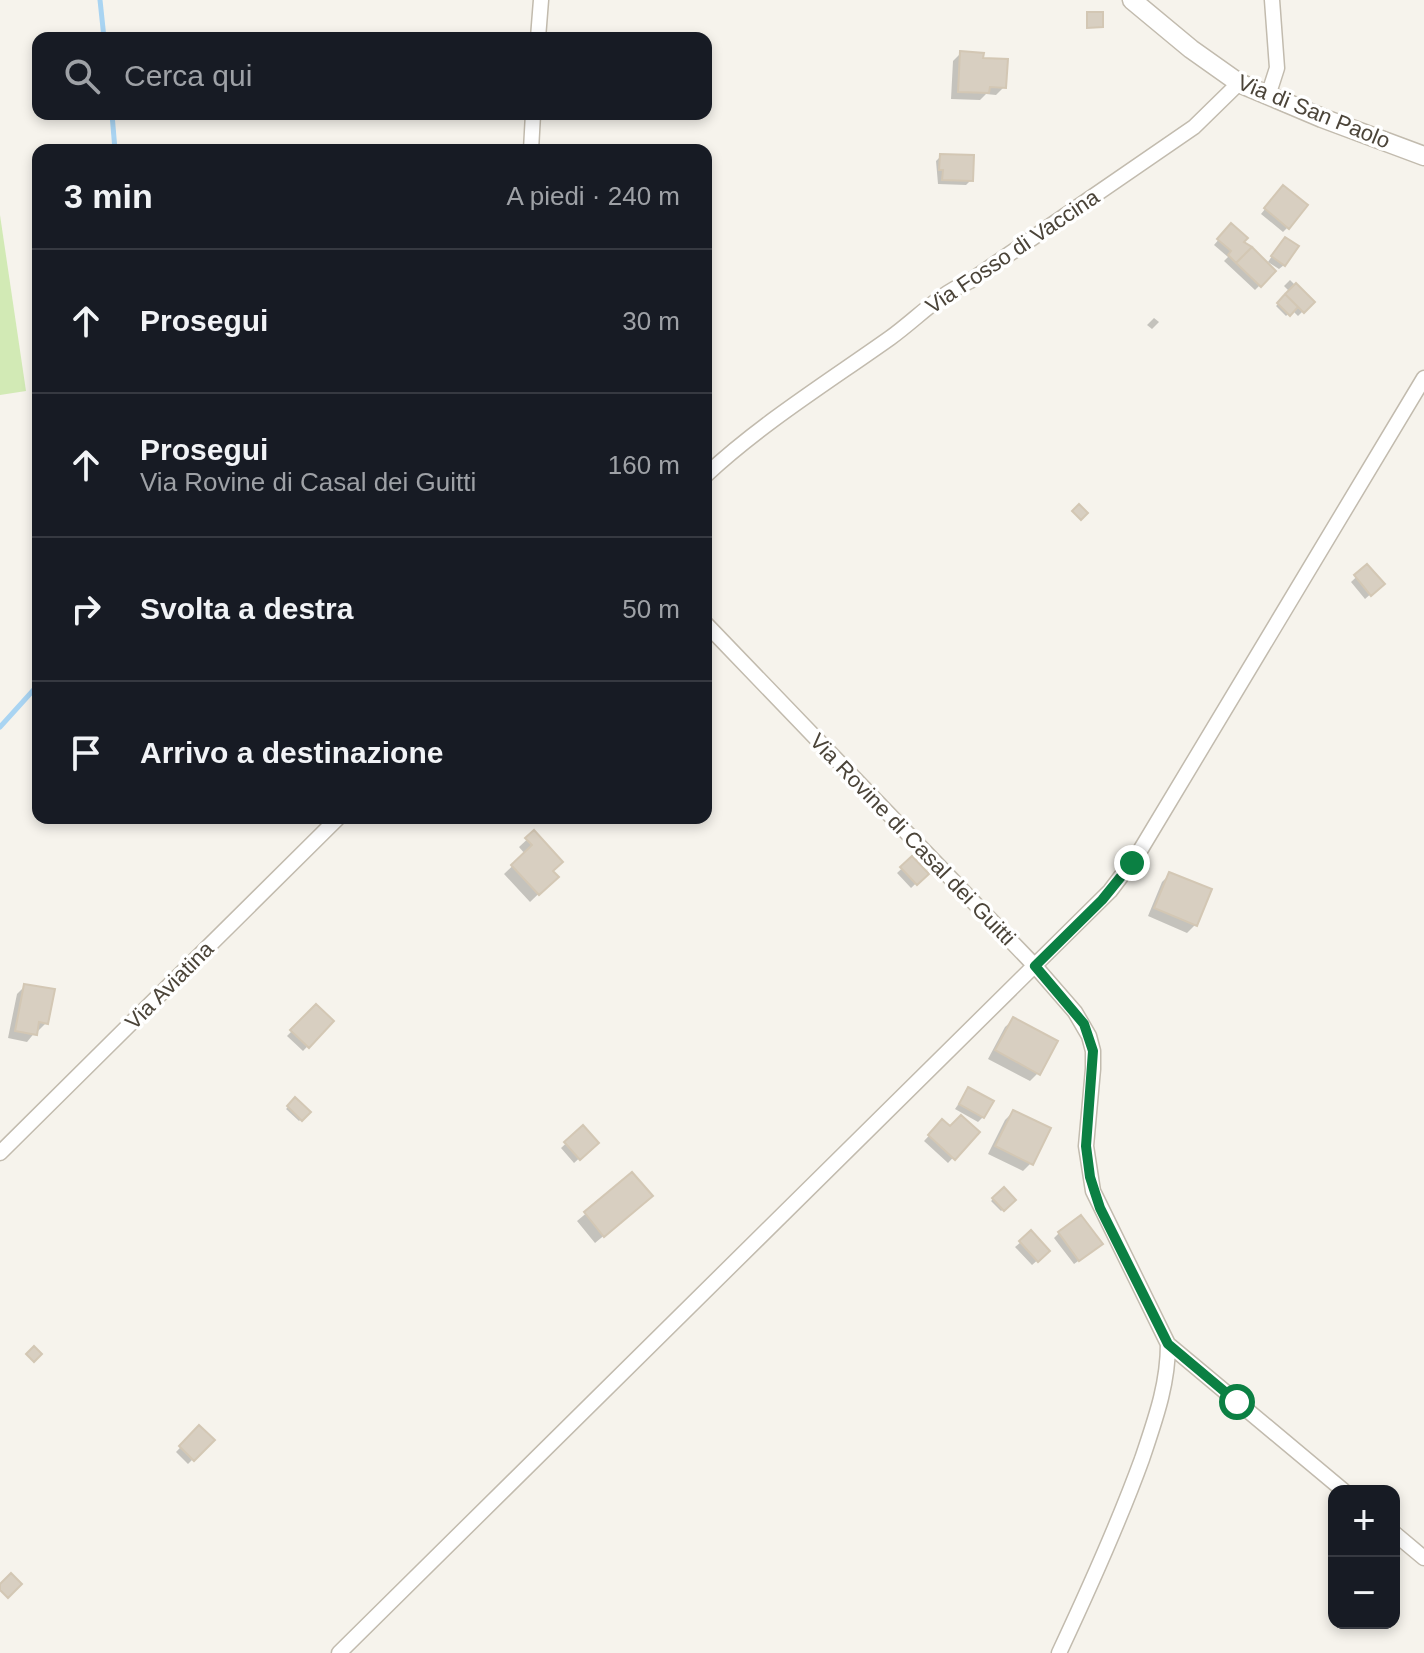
<!DOCTYPE html>
<html lang="it">
<head>
<meta charset="utf-8">
<style>
	:root { --surface:#171b24; --page:#20242c; --text:#f1f3f6; --muted:#9ea1a6; --line:#363941 }
	body { margin:0; font-family:Arial,sans-serif; background:var(--page); color:var(--text) }
	.controls { position:absolute; right:24px; bottom:24px; display:grid; overflow:hidden; border-radius:16px; box-shadow:0 4px 12px #0003 }
	.controls button { width:72px; height:72px; display:grid; place-items:center; padding:0; border:0; border-bottom:2px solid var(--line); background:var(--surface); color:var(--text); font:40px sans-serif }
	.stop { position:absolute; width:24px; height:24px; margin:-18px; border:6px solid #0b8043; border-radius:50%; background:#fff }
	.stop.end { background:#0b8043; border-color:#fff; box-shadow:0 2px 8px #0008 }
	.list { margin:0; padding:0; list-style:none }
	h2 { display:flex; justify-content:space-between; align-items:center; height:104px; margin:0; padding:0 32px; font-size:34px }
	h2 small { font-size:26px; font-weight:400; color:var(--muted) }
	.list li { display:grid; grid-template-columns:52px 1fr auto; gap:24px; align-items:center; box-sizing:border-box; height:144px; padding:0 32px; border-top:2px solid var(--line) }
	.list b { display:block; font-size:30px; white-space:nowrap }
	.list p { margin:0; font-size:26px; white-space:nowrap; color:var(--muted) }
	.list em { font-size:26px; font-style:normal; color:var(--muted) }
	.icon { flex:none; width:44px; height:44px; fill:none; stroke:currentColor; stroke-width:2; stroke-linecap:round; stroke-linejoin:round }
	.map { position:relative; flex:none; width:1424px; height:1653px; overflow:hidden }
	.search { position:absolute; background:var(--surface); box-shadow:0 4px 12px #0003; left:32px; top:32px; width:680px; height:88px; display:flex; align-items:center; gap:20px; box-sizing:border-box; padding:0 28px; border-radius:16px; color:var(--muted); font-size:30px }
	.panel { position:absolute; background:var(--surface); box-shadow:0 4px 12px #0003; left:32px; top:144px; width:680px; height:680px; border-radius:16px }
	.map>svg:first-child { display:block }
	.green { fill:#d2eab5 }
	.shadow { fill:#0003 }
	.lines { fill:none; stroke-linecap:round; stroke-linejoin:round }
	.stream { stroke:#a9d4f2; stroke-width:5 }
	.building { fill:#d8cfc1; stroke:#d3c7b4; stroke-width:2 }
	.minor-casing { stroke:#c2bbae; stroke-width:17 }
	.tertiary-casing { stroke:#c2bbae; stroke-width:21 }
	.minor { stroke:#fff; stroke-width:14 }
	.tertiary { stroke:#fff; stroke-width:18 }
	.route { stroke:#0b8043; stroke-width:10 }
	.labels { text-anchor:middle; stroke-width:7; stroke-linejoin:round; paint-order:stroke }
	.street-label { font-size:22px; fill:#4b4439; stroke:#fff }
</style>
</head>
<body>
<div class="map">
<svg width="1424" height="1653" viewBox="0 0 1424 1653">
	<rect width="100%" height="100%" fill="#f6f3ec"/>
	<path class="green" d="M0,215L26,391L0,395Z"/>
	<path class="shadow" d="M311,34H320L319,38H307Z
		M961,53L981,60L1004,87L996,95L986,94L980,100L951,99L953,61Z
		M941,156L971,180L966,185L938,184L936,161Z
		M1279,192L1288,227L1283,232L1261,214Z
		M1226,231L1274,271L1255,290L1224,261L1228,257L1214,245Z
		M1280,244L1284,265L1279,269L1268,262Z
		M1290,280L1312,302L1298,316L1292,310L1286,316L1276,306L1290,292L1284,286Z
		M1154,318L1159,322L1152,329L1147,325Z
		M1367,567L1382,584L1365,599L1351,582Z
		M534,833L551,872L556,877L530,902L504,874L525,854L519,847Z
		M912,859L926,874L911,888L897,873Z
		M1170,874L1195,925L1187,933L1148,916L1162,882Z
		M25,986L46,1023L38,1031H36L27,1042L8,1038L17,994Z
		M316,1007L331,1022L303,1051L287,1036Z
		M1013,1020L1038,1073L1030,1081L988,1059L1005,1027Z
		M969,1089L983,1117L978,1122L955,1109Z
		M295,1100L308,1112L299,1121L286,1109Z
		M1013,1112L1031,1163L1023,1171L988,1154L1005,1120Z
		M942,1122L950,1129L977,1132L948,1163L924,1141Z
		M583,1128L596,1143L574,1163L561,1148Z
		M632,1175L642,1204L595,1243L577,1221Z
		M1004,1189L1014,1200L1001,1211L991,1201Z
		M1031,1233L1048,1251L1032,1265L1015,1247Z
		M1059,1233L1095,1249L1074,1264L1054,1238Z
		M199,1428L212,1440L188,1464L176,1452Z"/>
	<g class="lines">
		<path class="stream" d="M100,0L104,38
			M112,114L115,150
			M0,727L38,685"/>
	</g>
	<path class="building" d="M1087,12H1103V27L1087,28Z
		M960,51L984,53L983,58L1008,59L1006,88L990,87L989,93L958,92Z
		M940,154L974,155L973,181L942,180L943,170H939Z
		M1283,185L1308,205L1289,229L1264,208Z
		M1231,223L1248,238L1244,242L1252,247L1236,263L1228,255L1231,251L1217,239Z
		M1285,237L1299,246L1285,266L1271,256Z
		M1252,247L1276,271L1261,287L1236,263Z
		M1296,283L1315,302L1304,313L1285,294Z
		M1285,294L1298,307L1290,316L1277,303Z
		M1079,504L1088,513L1081,520L1072,511Z
		M1367,564L1385,584L1371,596L1354,575Z
		M534,830L563,862L553,871L559,877L539,895L511,865L532,845L525,838Z
		M912,856L929,874L917,885L900,867Z
		M1169,872L1212,889L1197,926L1154,908Z
		M24,984L55,989L48,1024L39,1022L37,1035L15,1031Z
		M316,1004L334,1021L309,1048L290,1030Z
		M1013,1017L1058,1041L1040,1075L995,1050Z
		M968,1087L994,1101L984,1118L959,1104Z
		M295,1097L311,1112L302,1121L287,1106Z
		M1013,1110L1051,1128L1033,1165L995,1146Z
		M961,1115L980,1132L955,1160L928,1135L942,1119L950,1126Z
		M583,1125L599,1143L580,1160L564,1142Z
		M632,1172L653,1196L604,1237L584,1212Z
		M1004,1187L1016,1200L1004,1211L992,1198Z
		M1081,1215L1103,1244L1079,1261L1058,1232Z
		M1031,1230L1050,1251L1038,1262L1019,1241Z
		M34,1346L42,1354L34,1362L26,1354Z
		M199,1425L215,1440L194,1461L179,1446Z
		M11,1573L22,1584L8,1598L0,1590V1584Z"/>
	<g class="lines">
		<defs>
			<path id="minor" d="M538,38L541,0
				M1268,96L1277,68L1272,0
				M531,150L533,114
				M706,475C762,423 828,382 890,338C919,317 936,296 970,281L1194,127L1239,83
				M706,624L1035,966L1075,1012L1089,1036L1093,1051V1069L1086,1146L1093,1191L1168,1344C1168,1385 1155,1420 1142,1459C1118,1525 1089,1589 1059,1653
				M0,1153L338,818
				M1168,1344L1344,1491
				M1394,1533L1424,1558
				M339,1653L1110,891L1138,854L1424,378"/>
			<path id="tertiary" d="M1132,0L1191,49L1239,83L1322,118L1424,156"/>
		</defs>
		<use href="#minor" class="minor-casing"/>
		<use href="#tertiary" class="tertiary-casing"/>
		<use href="#minor" class="minor"/>
		<use href="#tertiary" class="tertiary"/>
	</g>
	<g class="lines">
		<path class="route" d="M1132,863L1102,900L1035,966L1084,1024L1093,1051L1086,1146L1090,1177L1100,1208L1168,1344L1237,1402"/>
	</g>
	<g class="labels">
		<g class="street-label">
			<text transform="translate(1314 111) rotate(22)" y="8">Via di San Paolo</text>
			<text transform="translate(1012 251) rotate(-34)" y="8">Via Fosso di Vaccina</text>
			<text transform="translate(913 839) rotate(46)" y="8">Via Rovine di Casal dei Guitti</text>
			<text transform="translate(169 985) rotate(-45)" y="8">Via Aviatina</text>
		</g>
	</g>
</svg>
<div class="controls">
<button>+</button>
<button>−</button>
</div>
<div class="stop" style="left:1237px;top:1402px"></div>
<div class="stop end" style="left:1132px;top:863px"></div>
<div class="search"><svg class="icon" aria-label="search" viewBox="0 0 24 24"><circle cx="10" cy="10" r="6"/><path d="M15 15l6 6"/></svg>Cerca qui</div>
<section class="panel">
<h2>3 min<small>A piedi · 240 m</small></h2>
<ul class="list">
<li><svg class="icon" aria-label="ahead" viewBox="0 0 24 24"><path d="M12 20V5M6 11l6-6 6 6"/></svg><div><b>Prosegui</b></div><em>30 m</em></li>
<li><svg class="icon" aria-label="ahead" viewBox="0 0 24 24"><path d="M12 20V5M6 11l6-6 6 6"/></svg><div><b>Prosegui</b><p>Via Rovine di Casal dei Guitti</p></div><em>160 m</em></li>
<li><svg class="icon" aria-label="right" viewBox="0 0 24 24"><path d="M7 20v-9h11M14 6l5 5-5 5"/></svg><div><b>Svolta a destra</b></div><em>50 m</em></li>
<li><svg class="icon" aria-label="arrive" viewBox="0 0 24 24"><path d="M6 21V4h12l-3 4 3 4H6"/></svg><div><b>Arrivo a destinazione</b></div></li>
</ul>
</section>
</div>
</body>
</html>
